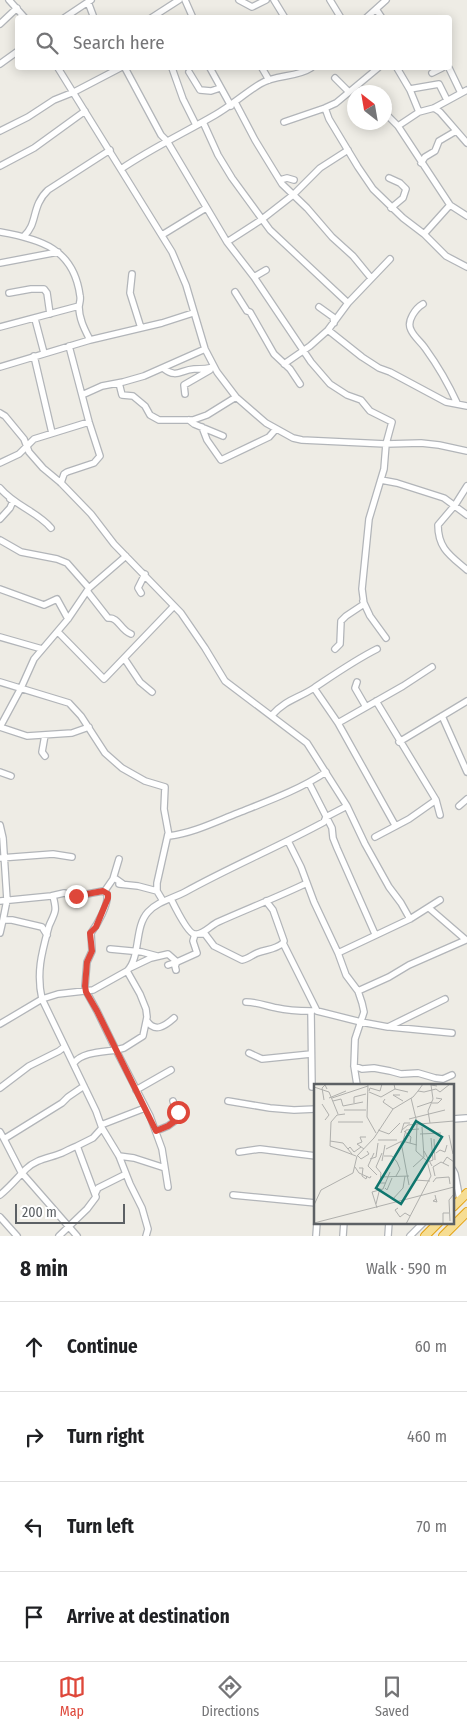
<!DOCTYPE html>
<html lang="en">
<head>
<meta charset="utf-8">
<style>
	:root { --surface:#fff; --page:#f6f6f6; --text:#202124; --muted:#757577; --line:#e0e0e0; --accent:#de473a }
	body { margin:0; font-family:"Fira Sans Condensed",sans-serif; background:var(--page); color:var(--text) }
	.compass { position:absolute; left:347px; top:85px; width:45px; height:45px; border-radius:50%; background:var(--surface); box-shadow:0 2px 12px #0003; rotate:329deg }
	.scale { position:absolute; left:15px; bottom:12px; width:110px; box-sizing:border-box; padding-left:5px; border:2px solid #5c6064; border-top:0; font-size:14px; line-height:18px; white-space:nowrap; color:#5c6064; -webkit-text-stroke:4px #fff; paint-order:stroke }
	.stop { position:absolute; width:15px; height:15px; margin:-11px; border:4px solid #de473a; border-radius:50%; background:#fff }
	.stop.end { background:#de473a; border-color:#fff; box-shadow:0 1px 5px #0008 }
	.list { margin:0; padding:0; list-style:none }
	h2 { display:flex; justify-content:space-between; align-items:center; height:65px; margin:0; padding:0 20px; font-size:21px }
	h2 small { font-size:16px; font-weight:400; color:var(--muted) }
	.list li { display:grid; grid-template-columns:32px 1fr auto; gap:15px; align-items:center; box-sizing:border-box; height:90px; padding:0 20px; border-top:1px solid var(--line) }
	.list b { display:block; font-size:19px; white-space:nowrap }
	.list em { font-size:16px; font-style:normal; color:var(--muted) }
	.icon { flex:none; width:28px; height:28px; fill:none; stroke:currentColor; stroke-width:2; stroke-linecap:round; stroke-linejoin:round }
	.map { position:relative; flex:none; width:467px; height:1236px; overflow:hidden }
	.search { position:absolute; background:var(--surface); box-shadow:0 2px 12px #0003; left:15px; right:15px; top:15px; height:55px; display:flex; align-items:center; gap:12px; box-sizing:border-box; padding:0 18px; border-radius:5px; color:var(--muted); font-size:19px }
	.sheet { height:425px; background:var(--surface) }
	nav { display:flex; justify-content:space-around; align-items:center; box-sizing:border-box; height:70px; border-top:1px solid var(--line); background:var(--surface); font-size:14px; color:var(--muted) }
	nav a { display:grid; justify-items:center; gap:2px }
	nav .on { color:var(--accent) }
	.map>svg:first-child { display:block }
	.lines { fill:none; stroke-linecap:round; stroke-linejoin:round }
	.minor-casing { stroke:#b2b5b9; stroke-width:8 }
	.highway-casing { stroke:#e4a10f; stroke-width:10 }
	.minor { stroke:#fff; stroke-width:5.5 }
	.highway { stroke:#f6dd93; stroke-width:8 }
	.route { stroke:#de473a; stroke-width:6 }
	.inset-road { fill:none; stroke:#b0b0ad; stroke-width:1 }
	.view { fill:#0f766e; fill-opacity:0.15; stroke:#0f766e; stroke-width:2.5 }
	.inset-edge { fill:none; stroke:#5c6064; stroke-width:2.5 }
</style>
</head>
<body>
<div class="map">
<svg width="467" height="1236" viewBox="0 0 467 1236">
	<rect width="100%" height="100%" fill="#eeece5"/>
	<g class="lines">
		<defs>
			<path id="minor" d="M9,0L25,18
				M185,0L193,18
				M239,0L252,7L266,0
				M274,0L285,18
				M330,0L341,18
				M88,2L94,18
				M376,9L382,18
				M64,18L91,0
				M151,18L179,0
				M366,18L386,0
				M0,24L17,8
				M0,64L18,51
				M58,68L172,252L186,285L205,349L217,372L236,397L266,423L293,438L302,440L386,444L421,443L439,445L467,451
				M125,68L161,135L167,141L227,242L254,277L311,362L330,384L347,395L361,400L370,411L392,422L386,444L384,469L369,519L362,589L364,604L346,616L341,621L340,644L335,649
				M172,68L183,99L196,125
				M210,68L231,106
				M262,68L269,80
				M397,68L410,90L419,112
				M449,68L461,93
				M189,72L200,90L211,91L220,88
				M432,73L442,68
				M335,78L349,92
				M410,89L439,84L447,100
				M235,102L255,140L282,184L307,208L332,237L353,256L371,278
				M325,108L329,119L358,167L373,189L403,218L424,234L446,256L467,267
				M434,108L440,112L467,143
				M384,112L398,126L450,205L467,216
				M203,122L218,155L232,178L270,230L348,303
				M284,122L325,108L336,103L378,68
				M398,126L419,112L434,108L467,90
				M0,131L28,117L54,100L74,92L120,68
				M421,163L425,157L435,151L439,141L456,131
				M0,166L34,148L85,111
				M121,169C152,148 184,133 215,115C231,106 245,93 260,84C276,74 296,78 311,68
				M389,178L400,183L406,189L403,198L391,208
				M280,180L287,178L294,180
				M0,232C41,239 74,249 80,296C81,300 79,304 79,307C79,319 85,330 90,340
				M424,234L450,205
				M162,235L206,208
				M24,236C38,224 31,206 48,190L110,150
				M227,242L261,220L293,195L320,168L348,150
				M0,263L58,252
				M132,274L130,293L141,328
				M254,277L266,270
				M235,292L247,311L250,312L274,354L290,369L300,384
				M9,293L31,289H44L47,293L50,314
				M423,304C416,308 406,321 411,330C414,337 421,342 425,348C438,366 448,383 457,403
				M319,307L333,317L334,323
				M35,319L44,353
				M0,327L79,306
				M328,330L362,357L379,368L390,372L446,402L467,406
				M34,356L52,433
				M284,364L310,346L328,330L348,303L390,259
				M0,367L90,340L162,323L193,313
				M163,368C177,379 180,370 194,369C201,369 207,369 214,367
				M119,383L122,395L133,396L145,406L150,415L159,420H193L207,415L236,397
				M185,394L184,385L210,370
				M82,395L102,386L123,382L144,376L205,349
				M0,413L5,416L24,439L29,452L43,468L61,483L91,514L114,544L181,613L205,648L225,681L307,743L347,806L365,844L389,887L401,903L410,919
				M189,420L194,424L223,436
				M202,427L207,440L221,460L269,437L276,429
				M0,463L19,454L34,439L89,422
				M381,480L397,483L444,498L467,515
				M61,483L64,474L67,472L94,463L100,456L89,422L69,346
				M467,486L455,505L438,525C438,549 451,556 467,570
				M0,488C15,506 38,512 51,528
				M0,519L10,508L13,501L10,499
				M0,540L21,552L57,559L67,563L89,588
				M0,589L44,605L57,599L68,619
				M87,591L108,618C119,617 120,630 131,634
				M141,593L138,588L145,574
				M363,601L370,616L386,638
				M58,632L104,679L174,606
				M0,637L42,649
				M124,658L140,682L152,692
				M0,682L69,703L81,716L105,753L122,768L145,781L165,787L164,809L169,836C193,833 215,822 238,813C268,801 299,790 326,772
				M357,682L355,688L366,707
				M314,688L338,723L395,825
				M272,715C287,699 297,699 314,688C335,674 355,660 377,649
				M442,716L467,772
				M338,723L403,686L432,667
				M0,727L21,688L34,659L68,619L89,588L126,556
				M0,727L27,736L72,733L89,727
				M399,742L467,701
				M45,756L42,752L45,735
				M0,772L11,776
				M309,783L332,828L333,838L337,848L375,934
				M436,800L440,815
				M459,806L467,799
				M0,825L3,838L7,900L3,920
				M375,837L409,819L436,800L376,701
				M288,841L301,867L314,902L338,953L346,975L358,991L362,1003L364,1012L355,1039L354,1066L357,1085
				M0,858L53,854L72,857
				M119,859L113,879H116L123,884
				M119,884L138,886L157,891
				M104,892L113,879
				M53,896C54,900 56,907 55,911C54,916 51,921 49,926C42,952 36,972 42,999L96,1111L102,1128L93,1138L77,1146L96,1197L87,1209L59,1236
				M171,899C175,907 187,932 194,934C202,936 211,925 218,922C247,909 278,897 307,883
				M0,901L51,896L64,893L76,896L103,891L107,894C109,904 97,925 91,933L92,951L87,962L85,986L86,991L97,1011L116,1050C103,1052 82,1052 74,1063
				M163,901L157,891V883L168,834
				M266,901L273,910L284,941L283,943
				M0,933L3,920H12L42,927L47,935
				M200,934H205L214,946L242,960C248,959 252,955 257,953C267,949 275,950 283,943L317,1011L361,1022L388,1027L445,999
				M110,949L142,952L157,956
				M338,953L410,919L440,900
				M168,965L177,962L175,966L176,970
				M130,968L151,958L168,954L177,962L197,953L193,941L195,934
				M358,991L389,977L409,965L466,940L429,908
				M246,1002C257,1002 266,1006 277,1008C289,1011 300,1011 312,1011
				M311,1011L312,1087
				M147,1021C155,1033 165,1026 174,1018
				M0,1024L42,999L58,994L93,990L127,971C141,957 134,927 148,912C158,901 172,899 185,892C230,867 278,847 324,822L326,817L347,806
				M390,1027L452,1033
				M249,1053L262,1059L311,1054
				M354,1066L362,1069L374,1068L390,1071L401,1074L418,1073L435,1078L443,1079L452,1075
				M0,1088L29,1066L59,1051L64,1047
				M136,1090L171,1070
				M228,1101L270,1108L294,1110L316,1109
				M453,1119L466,1118
				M101,1125L145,1108
				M102,1128L119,1156L130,1184L142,1208L148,1229L146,1236
				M156,1131L168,1126L179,1118L173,1101
				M0,1132L4,1139L62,1103L68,1097L84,1086
				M4,1139L21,1172L77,1236
				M239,1152L260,1149L316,1156
				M119,1156L134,1158L165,1168L162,1149L150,1116L116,1050L124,1048L143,1036L147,1017L146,1009L140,994L127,971
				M165,1168L168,1187
				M453,1170L455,1174L460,1200
				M95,1194L98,1188L126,1174
				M0,1195C10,1187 17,1178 26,1169C36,1159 50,1158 62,1153C67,1151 71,1148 77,1146
				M233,1195L316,1203
				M0,1217L17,1236
				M316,1236L317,1222
				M343,1236L344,1222
				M388,1236L389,1222
				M410,1236L424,1222"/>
			<path id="highway" d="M453,1207L467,1193
				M425,1236L439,1222
				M443,1236L467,1212"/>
		</defs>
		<use href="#minor" class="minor-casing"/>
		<use href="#highway" class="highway-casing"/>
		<use href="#minor" class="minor"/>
		<use href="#highway" class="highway"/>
	</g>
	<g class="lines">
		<path class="route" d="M76,896L103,891L108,894V898L96,927L90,933L92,951L87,962L85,986L86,992L97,1011L156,1131L168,1126L179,1118L178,1112"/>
	</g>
	<g transform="translate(314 1084)">
		<rect width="140" height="140" fill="#eeece5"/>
		<path class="inset-road" d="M54,0L53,33L62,49M80,0L81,5L94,8M109,0L104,7L110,8L122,5L126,8L136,0M0,3L15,8L24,30M55,7L56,4L66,7L68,0M55,8L67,13L81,5M86,11H79L89,17M15,14L32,7M18,14L54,2M71,15L69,18L79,25M10,16L8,4L11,1L13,5M19,17L27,15L29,22L49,18M40,19V13L52,10M118,19H124L128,15L122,14M8,20L15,31L11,36M103,23L118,18M30,26H52M31,30L23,31L17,38L16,62L42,72M95,35L131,26M24,38H49M116,39L114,27L119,15L117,1L123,2M64,46L75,50L86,39M88,46L94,41L140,37M90,47L97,53L96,59M87,49L90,39H96M106,50L127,49M135,51L139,70M120,55L121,76M64,56H83M16,57L29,59L38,70M89,57L92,46L105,45M87,58L95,101M34,65L36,63L40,68L47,63M50,65L43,60L48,58L46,53H52M72,65L88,57L103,61M110,67L118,82M60,69L54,82L63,91M122,69L126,66L131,68L133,61M43,71L47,75L55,70L53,67M70,72H78L83,78L86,85L82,92M56,75L62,73L64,59M68,77L71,61M114,78L119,76L117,54M129,79L133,73L140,78M41,83L45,89L56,94L57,92M62,83L67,89L66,99H72M62,83L68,69M99,83L110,73L108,43M45,84H49L48,92L52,95L53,92M121,92L119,83L127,78L135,82M66,93L95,92M101,96L116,97M119,98L122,94L135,93L136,100M71,104L73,106L78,94M121,111L122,115L119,117L123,118L122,115M78,116L89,104L91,92M62,120L66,104M0,121L7,106L39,89L43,72L60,54L79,25L99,13L104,7M63,124L58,108L69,105L76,88M84,124L81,126L86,133L91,129L96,132M136,137L135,116L140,110M0,139L140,103M92,140L117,92L113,77L102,67L103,39L97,14M129,140V129H135"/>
		<path class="view" d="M102,37L128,53L87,120L62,104Z"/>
		<rect width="140" height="140" class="inset-edge"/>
	</g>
</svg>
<svg class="compass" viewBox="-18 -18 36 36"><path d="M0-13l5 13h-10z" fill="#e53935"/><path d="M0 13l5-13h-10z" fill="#757577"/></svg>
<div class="scale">200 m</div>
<div class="stop" style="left:178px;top:1112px"></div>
<div class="stop end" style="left:76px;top:896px"></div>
<div class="search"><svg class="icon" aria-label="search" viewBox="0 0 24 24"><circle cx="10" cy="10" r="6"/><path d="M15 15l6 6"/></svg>Search here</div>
</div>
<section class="sheet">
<h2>8 min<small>Walk · 590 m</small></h2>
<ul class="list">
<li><svg class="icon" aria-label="ahead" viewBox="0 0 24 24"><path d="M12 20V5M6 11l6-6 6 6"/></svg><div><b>Continue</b></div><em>60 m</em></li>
<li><svg class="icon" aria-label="right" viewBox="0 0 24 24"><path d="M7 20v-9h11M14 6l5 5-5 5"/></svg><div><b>Turn right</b></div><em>460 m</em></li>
<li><svg class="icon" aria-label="left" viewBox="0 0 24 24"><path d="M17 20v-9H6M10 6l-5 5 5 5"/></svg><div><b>Turn left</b></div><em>70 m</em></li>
<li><svg class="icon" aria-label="arrive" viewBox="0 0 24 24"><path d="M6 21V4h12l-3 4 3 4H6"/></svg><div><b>Arrive at destination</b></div></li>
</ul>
</section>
<nav>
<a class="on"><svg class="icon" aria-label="map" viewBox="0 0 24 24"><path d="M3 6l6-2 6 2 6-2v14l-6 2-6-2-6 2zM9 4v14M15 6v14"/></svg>Map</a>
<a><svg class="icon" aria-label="directions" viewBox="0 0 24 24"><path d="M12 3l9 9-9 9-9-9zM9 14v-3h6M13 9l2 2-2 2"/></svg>Directions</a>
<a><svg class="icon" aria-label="saved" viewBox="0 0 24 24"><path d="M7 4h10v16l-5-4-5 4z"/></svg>Saved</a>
</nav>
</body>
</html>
